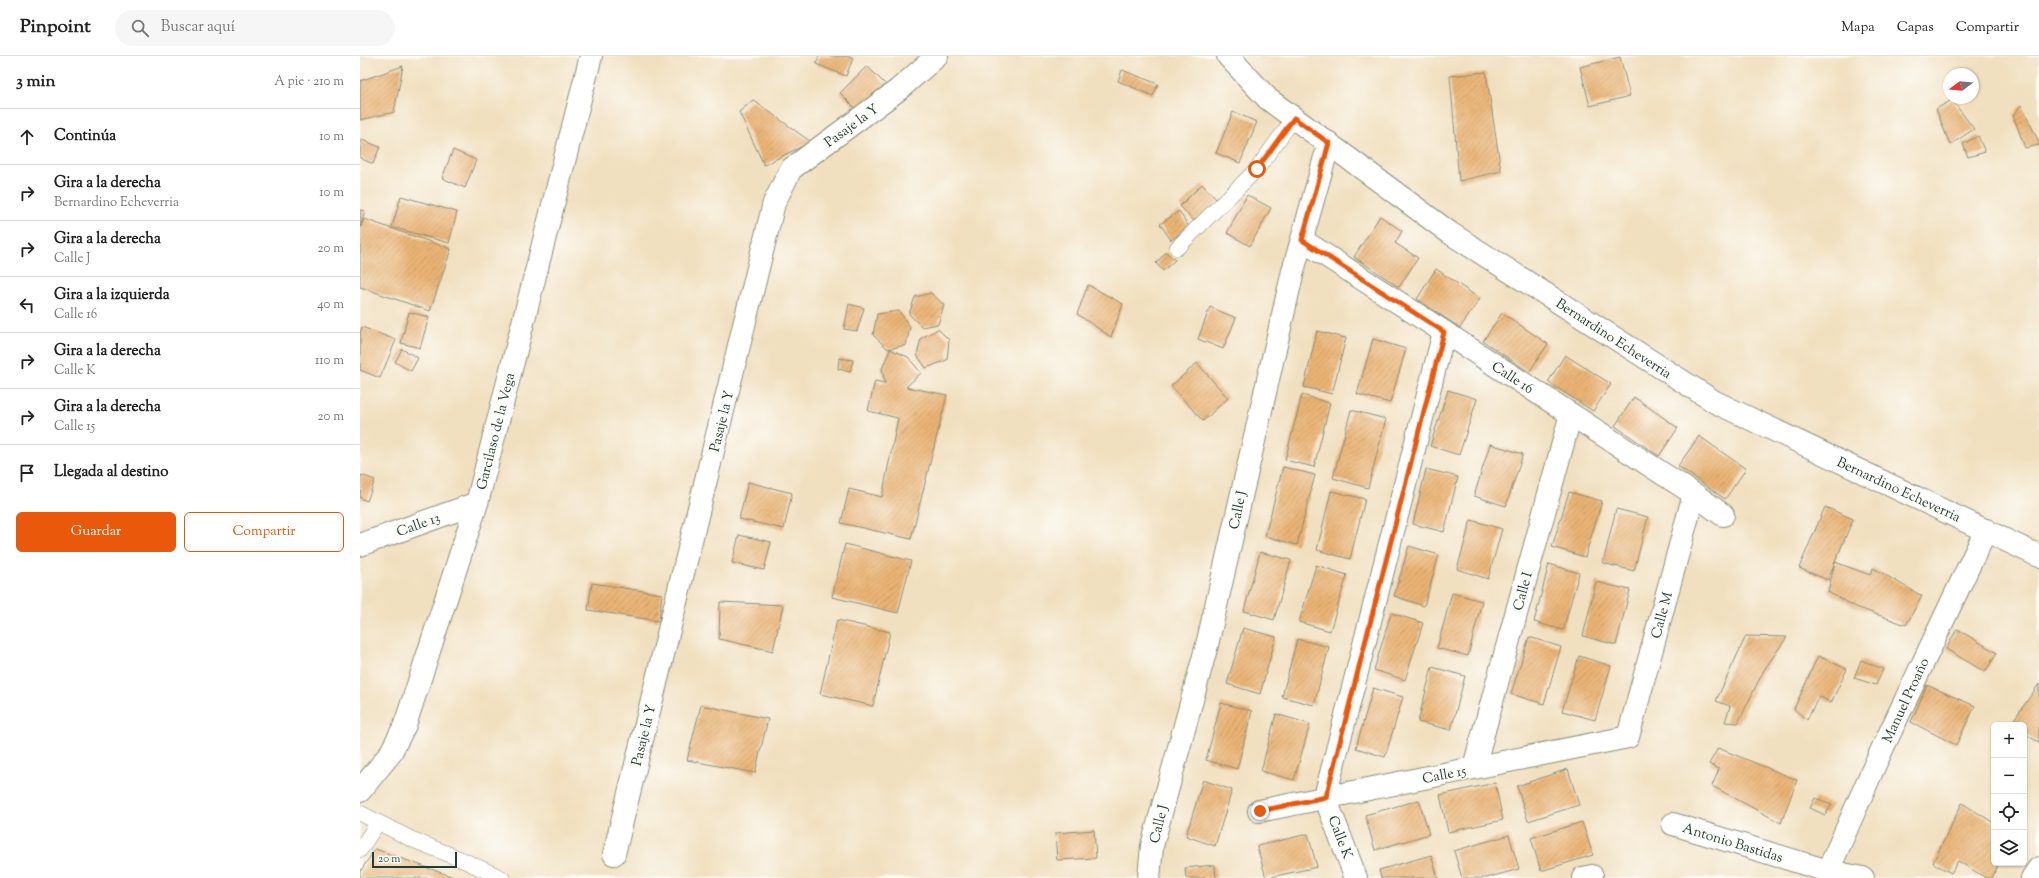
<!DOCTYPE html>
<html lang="es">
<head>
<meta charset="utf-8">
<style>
	:root { --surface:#fff; --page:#f6f6f6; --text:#222; --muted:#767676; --line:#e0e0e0; --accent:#ea580c }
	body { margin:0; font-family:"Sorts Mill Goudy",serif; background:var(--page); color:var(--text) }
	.controls { position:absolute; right:12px; bottom:12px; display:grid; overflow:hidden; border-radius:6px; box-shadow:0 1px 3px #0004 }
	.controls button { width:36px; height:36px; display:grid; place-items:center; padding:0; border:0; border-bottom:1px solid var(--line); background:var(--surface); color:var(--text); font:20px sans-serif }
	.compass { position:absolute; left:1583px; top:12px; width:36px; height:36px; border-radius:50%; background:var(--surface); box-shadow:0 1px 3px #0004; rotate:254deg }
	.scale { position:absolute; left:12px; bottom:10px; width:85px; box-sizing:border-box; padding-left:4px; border:2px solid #1f3d34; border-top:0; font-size:11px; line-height:14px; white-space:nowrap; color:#1f3d34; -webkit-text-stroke:3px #fdfcf7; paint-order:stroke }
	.stop { position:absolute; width:12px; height:12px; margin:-9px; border:3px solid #ea580c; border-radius:50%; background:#fff }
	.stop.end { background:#ea580c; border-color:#fff; box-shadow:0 1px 4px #0008 }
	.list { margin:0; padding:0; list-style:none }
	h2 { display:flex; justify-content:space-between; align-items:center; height:52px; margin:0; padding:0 16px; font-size:17px }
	h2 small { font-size:13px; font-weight:400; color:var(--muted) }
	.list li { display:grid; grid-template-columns:26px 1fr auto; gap:12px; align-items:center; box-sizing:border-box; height:56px; padding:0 16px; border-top:1px solid var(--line) }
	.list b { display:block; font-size:15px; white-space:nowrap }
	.list p { margin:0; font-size:13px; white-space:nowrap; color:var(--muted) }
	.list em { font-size:13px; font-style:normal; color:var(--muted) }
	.actions { display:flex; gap:8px; padding:12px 16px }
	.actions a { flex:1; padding:9px 0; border:1px solid var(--accent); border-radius:6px; text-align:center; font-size:14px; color:var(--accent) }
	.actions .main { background:var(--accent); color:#fff }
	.icon { flex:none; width:22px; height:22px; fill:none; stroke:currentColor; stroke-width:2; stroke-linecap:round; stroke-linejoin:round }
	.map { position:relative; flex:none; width:1679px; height:822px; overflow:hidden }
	header { display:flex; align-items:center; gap:24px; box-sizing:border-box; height:56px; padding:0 20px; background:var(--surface); border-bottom:1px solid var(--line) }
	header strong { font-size:19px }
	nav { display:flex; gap:22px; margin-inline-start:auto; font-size:14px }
	.search { width:280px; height:36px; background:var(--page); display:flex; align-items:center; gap:10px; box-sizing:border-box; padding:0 14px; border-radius:22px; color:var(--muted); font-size:15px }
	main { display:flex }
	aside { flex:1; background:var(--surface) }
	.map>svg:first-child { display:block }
	.building { fill:url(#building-hatch) }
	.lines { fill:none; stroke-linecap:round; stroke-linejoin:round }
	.lane-casing { stroke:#888e7a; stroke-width:16 }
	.street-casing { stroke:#888e7a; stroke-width:24 }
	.secondary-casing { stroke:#888e7a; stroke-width:24 }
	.lane { stroke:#fff; stroke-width:15 }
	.street { stroke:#fff; stroke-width:22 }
	.secondary { stroke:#fff; stroke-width:22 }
	.route { stroke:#ea580c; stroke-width:5 }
	.labels { text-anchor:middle; stroke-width:3; stroke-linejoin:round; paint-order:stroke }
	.street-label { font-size:14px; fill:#1f3d34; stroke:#fdfcf7 }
</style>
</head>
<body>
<header>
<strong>Pinpoint</strong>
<div class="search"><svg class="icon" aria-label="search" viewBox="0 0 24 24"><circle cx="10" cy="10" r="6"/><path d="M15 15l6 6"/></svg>Buscar aquí</div>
<nav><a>Mapa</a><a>Capas</a><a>Compartir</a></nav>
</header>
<main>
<aside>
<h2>3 min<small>A pie · 210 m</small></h2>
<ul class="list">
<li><svg class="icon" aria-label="ahead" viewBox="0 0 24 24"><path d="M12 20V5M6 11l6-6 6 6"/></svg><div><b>Continúa</b></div><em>10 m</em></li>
<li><svg class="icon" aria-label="right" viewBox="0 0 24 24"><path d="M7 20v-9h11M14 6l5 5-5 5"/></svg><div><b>Gira a la derecha</b><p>Bernardino Echeverria</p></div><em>10 m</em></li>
<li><svg class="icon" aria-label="right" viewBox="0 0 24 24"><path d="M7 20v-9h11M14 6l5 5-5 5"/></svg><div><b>Gira a la derecha</b><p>Calle J</p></div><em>20 m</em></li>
<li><svg class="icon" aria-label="left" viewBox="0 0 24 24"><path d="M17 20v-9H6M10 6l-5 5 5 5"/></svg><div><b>Gira a la izquierda</b><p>Calle 16</p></div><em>40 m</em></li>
<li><svg class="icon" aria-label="right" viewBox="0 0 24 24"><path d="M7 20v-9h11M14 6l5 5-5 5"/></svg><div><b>Gira a la derecha</b><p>Calle K</p></div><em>110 m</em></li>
<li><svg class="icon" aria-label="right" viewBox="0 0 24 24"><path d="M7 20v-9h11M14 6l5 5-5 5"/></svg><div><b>Gira a la derecha</b><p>Calle 15</p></div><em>20 m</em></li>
<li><svg class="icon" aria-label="arrive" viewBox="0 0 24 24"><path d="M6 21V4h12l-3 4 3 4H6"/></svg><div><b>Llegada al destino</b></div></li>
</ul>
<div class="actions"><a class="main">Guardar</a><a>Compartir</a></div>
</aside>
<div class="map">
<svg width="1679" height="822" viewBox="0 0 1679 822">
	<defs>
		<pattern id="building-hatch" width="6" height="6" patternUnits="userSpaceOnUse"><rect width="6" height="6" fill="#ebb474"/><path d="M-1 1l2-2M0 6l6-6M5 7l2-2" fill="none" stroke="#be9460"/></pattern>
	</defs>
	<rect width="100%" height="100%" fill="#fdfcf7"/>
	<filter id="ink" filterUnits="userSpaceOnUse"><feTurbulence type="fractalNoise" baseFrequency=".025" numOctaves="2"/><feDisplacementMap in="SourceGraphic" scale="8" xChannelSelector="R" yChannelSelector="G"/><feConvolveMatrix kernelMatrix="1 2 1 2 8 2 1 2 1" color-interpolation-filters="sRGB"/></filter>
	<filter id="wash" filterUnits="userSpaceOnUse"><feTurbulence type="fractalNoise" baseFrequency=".012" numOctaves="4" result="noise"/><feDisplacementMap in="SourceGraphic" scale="16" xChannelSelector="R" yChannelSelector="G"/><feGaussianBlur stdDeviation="0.9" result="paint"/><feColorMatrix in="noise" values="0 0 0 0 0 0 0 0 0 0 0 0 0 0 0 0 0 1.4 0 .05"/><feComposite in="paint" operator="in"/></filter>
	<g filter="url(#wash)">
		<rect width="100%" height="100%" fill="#f1e0c0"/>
		<g id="blocks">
			<path class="building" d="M459,0H489L493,2L486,20L456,8Z
				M1260,1L1270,40L1230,50L1220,11Z
				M43,10L34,56L0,64V25Z
				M507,10L528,31L501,58L480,37Z
				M762,14L798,28L793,40L758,25Z
				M1126,16L1141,115L1099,125L1090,20Z
				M393,44L451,86L404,109L379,56Z
				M1592,44L1614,73L1590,89L1576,53Z
				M1661,49L1679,86V89L1665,92L1653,59Z
				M873,56L897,66L880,107L856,97Z
				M1618,80L1625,96L1608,101L1603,88Z
				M0,83L20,91L13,108L0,102Z
				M93,94L116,104L105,132L82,122Z
				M842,128L858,145L836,167L820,150Z
				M887,139L911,152L890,190L867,177Z
				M41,140L97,156L89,187L32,171Z
				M0,154L5,155L0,171Z
				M819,155L829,171L811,184L800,168Z
				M1020,160L1042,175L1035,187L1058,202L1039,231L994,201Z
				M4,163L91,193L70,255L0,231V174Z
				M806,196L815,204L803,215L796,207Z
				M1076,213L1120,243L1100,272L1057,243Z
				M728,229L763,248L751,281L717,258Z
				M571,237L584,249L578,268L562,271L549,258L555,241Z
				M489,248L504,252L497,275L484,273Z
				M850,251L876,262L863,293L838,283Z
				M539,255L550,271L546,289L528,293L513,279L517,258Z
				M49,256L69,261L60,292L41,287Z
				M1142,257L1188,288L1169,316L1123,285Z
				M2,271L36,284L20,322L0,314V277Z
				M578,273L589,284L587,304L566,312L557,299L561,282Z
				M957,275L986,282L972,338L944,331Z
				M1013,283L1046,293L1030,347L997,338Z
				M42,293L58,302L51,315L35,306Z
				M530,293L548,301L561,317L546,331L587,339L551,483L481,467L489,433L522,441L538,362L508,355L515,325L525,327L522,313Z
				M1205,299L1251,328L1233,355L1188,326Z
				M479,302L493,304L490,316L478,313Z
				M837,307L868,342L843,365L811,330Z
				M1088,334L1117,343L1099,399L1070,390Z
				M942,339L970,347L954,411L925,404Z
				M1274,341L1318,372L1299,400L1255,370Z
				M991,354L1026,363L1008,432L973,422Z
				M1339,380L1386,413L1365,443L1318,410Z
				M1130,388L1163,398L1146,450L1114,440Z
				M923,411L955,419L937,489L905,480Z
				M1066,413L1098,421L1084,476L1053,468Z
				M1,419L15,424L7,445L0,442Z
				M388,426L432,437L424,473L379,463Z
				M971,435L1005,443L990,503L957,494Z
				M1209,436L1242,445L1225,501L1192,491Z
				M1465,451L1493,463L1475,506L1510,519L1513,512L1562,540L1546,569L1496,551L1468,536L1475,506L1468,524L1439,512Z
				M1256,453L1288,461L1274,515L1243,507Z
				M1111,464L1142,473L1128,523L1097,513Z
				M379,479L411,486L404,514L372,507Z
				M485,488L551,505L538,557L472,541Z
				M1049,490L1079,499L1064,550L1034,540Z
				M900,496L931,504L914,564L884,555Z
				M1189,508L1219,517L1203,574L1174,566Z
				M956,509L987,519L970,575L939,566Z
				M1236,526L1270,534L1256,589L1223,580Z
				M232,527L302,538L299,565L228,554Z
				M1092,537L1122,545L1108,600L1077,592Z
				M360,546L423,549L413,595L359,583Z
				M1031,557L1063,567L1045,624L1014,614Z
				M477,564L530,576L513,650L460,638Z
				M883,572L916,581L900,638L867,628Z
				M1597,573L1637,597L1625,616L1586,593Z
				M1386,580L1427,581L1404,614L1378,667L1365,666L1370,650L1356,645Z
				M1169,581L1201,591L1184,648L1151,638Z
				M937,583L969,591L954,649L922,641Z
				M1219,600L1251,610L1235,664L1202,655Z
				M1458,600L1487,613L1471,647L1459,640L1447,664L1434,653Z
				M1501,604L1523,613L1516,629L1494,622Z
				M1072,611L1105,620L1091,674L1058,666Z
				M1679,628V686L1664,678V669H1650Z
				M1567,629L1615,650L1596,689L1551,666Z
				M1013,632L1043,641L1025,701L996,692Z
				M861,647L892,655L877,713L846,704Z
				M341,649L408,663L395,717L327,704Z
				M916,658L950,668L934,724L901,715Z
				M1358,692L1437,724L1421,767L1352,730L1359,713L1349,708Z
				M1208,713L1219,749L1168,765L1157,730Z
				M843,724L872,734L855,790L826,780Z
				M1135,727L1143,764L1088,776L1080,739Z
				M1455,742L1472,748L1465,759L1450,752Z
				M1059,744L1069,778L1015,794L1005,759Z
				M1602,747L1634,767V807H1639L1632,822H1626L1598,805L1591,817L1573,807Z
				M1222,766L1233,799L1181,815L1171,782Z
				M734,774L736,802L697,804L695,777Z
				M948,778L957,811L906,822L897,790Z
				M1149,779L1159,813L1126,822H1102L1094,795Z
				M15,793L96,822H0V816Z
				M1071,799L1078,822H1021L1019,814Z
				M855,809L856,822H826L825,812Z"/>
		</g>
	</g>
	<g filter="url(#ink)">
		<use href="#blocks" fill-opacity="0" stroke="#888e7a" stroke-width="1"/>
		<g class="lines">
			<defs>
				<path id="lane" d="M817,192L897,113L934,62
					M0,757L51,783L105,805L142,822
					M0,794L18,766"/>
				<path id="street" d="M942,184L1334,438L1363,459
					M0,489L117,447
					M1114,711L1211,358
					M0,735L30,698L45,669L117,447L231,0
					M899,755L1268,681L1334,438
					M1313,768L1468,815L1503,822
					M254,798L414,147L431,113L538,34L577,0
					M1468,815L1517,704L1626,474
					M789,822L792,790L847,589L933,215L969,87
					M996,822L965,741L1084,276
					M1223,822L1232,820
					M1672,822L1679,812"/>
				<path id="secondary" d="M868,0L908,43L1090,177L1355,346L1679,500"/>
			</defs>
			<use href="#lane" class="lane-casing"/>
			<use href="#street" class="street-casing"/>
			<use href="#secondary" class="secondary-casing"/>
			<use href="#lane" class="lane"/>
			<use href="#street" class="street"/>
			<use href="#secondary" class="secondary"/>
		</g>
	</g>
	<g class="lines" filter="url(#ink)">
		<path class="route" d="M897,113L934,62L969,87L942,184L1084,276L966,741L900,755"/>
	</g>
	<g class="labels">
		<g class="street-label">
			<text transform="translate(491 69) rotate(-36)" y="5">Pasaje la Y</text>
			<text transform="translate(1254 282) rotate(33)" y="5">Bernardino Echeverria</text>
			<text transform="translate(1153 321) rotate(33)" y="5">Calle 16</text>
			<text transform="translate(361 365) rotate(-76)" y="5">Pasaje la Y</text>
			<text transform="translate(135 375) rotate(-76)" y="5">Garcilaso de la Vega</text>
			<text transform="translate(1539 433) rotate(25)" y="5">Bernardino Echeverria</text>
			<text transform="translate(877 454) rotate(-78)" y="5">Calle J</text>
			<text transform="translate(58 468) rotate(-20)" y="5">Calle 13</text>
			<text transform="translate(1162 535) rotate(-75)" y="5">Calle I</text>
			<text transform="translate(1301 559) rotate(-75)" y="5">Calle M</text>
			<text transform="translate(1545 644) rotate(-65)" y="5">Manuel Proaño</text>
			<text transform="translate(283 679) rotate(-76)" y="5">Pasaje la Y</text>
			<text transform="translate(1084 718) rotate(-11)" y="5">Calle 15</text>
			<text transform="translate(798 768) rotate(-76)" y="5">Calle J</text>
			<text transform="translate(981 781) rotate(69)" y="5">Calle K</text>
			<text transform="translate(1373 786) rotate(17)" y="5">Antonio Bastidas</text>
		</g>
	</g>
</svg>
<div class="controls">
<button>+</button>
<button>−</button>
<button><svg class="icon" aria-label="locate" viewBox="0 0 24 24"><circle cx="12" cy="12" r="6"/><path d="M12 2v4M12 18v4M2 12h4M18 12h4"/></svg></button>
<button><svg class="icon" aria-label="layers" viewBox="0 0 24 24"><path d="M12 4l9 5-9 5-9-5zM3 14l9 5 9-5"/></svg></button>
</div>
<svg class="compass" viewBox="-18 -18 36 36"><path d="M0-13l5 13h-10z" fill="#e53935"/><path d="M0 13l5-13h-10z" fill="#767676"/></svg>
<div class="scale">20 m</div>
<div class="stop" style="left:897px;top:113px"></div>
<div class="stop end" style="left:900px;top:755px"></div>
</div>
</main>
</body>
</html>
